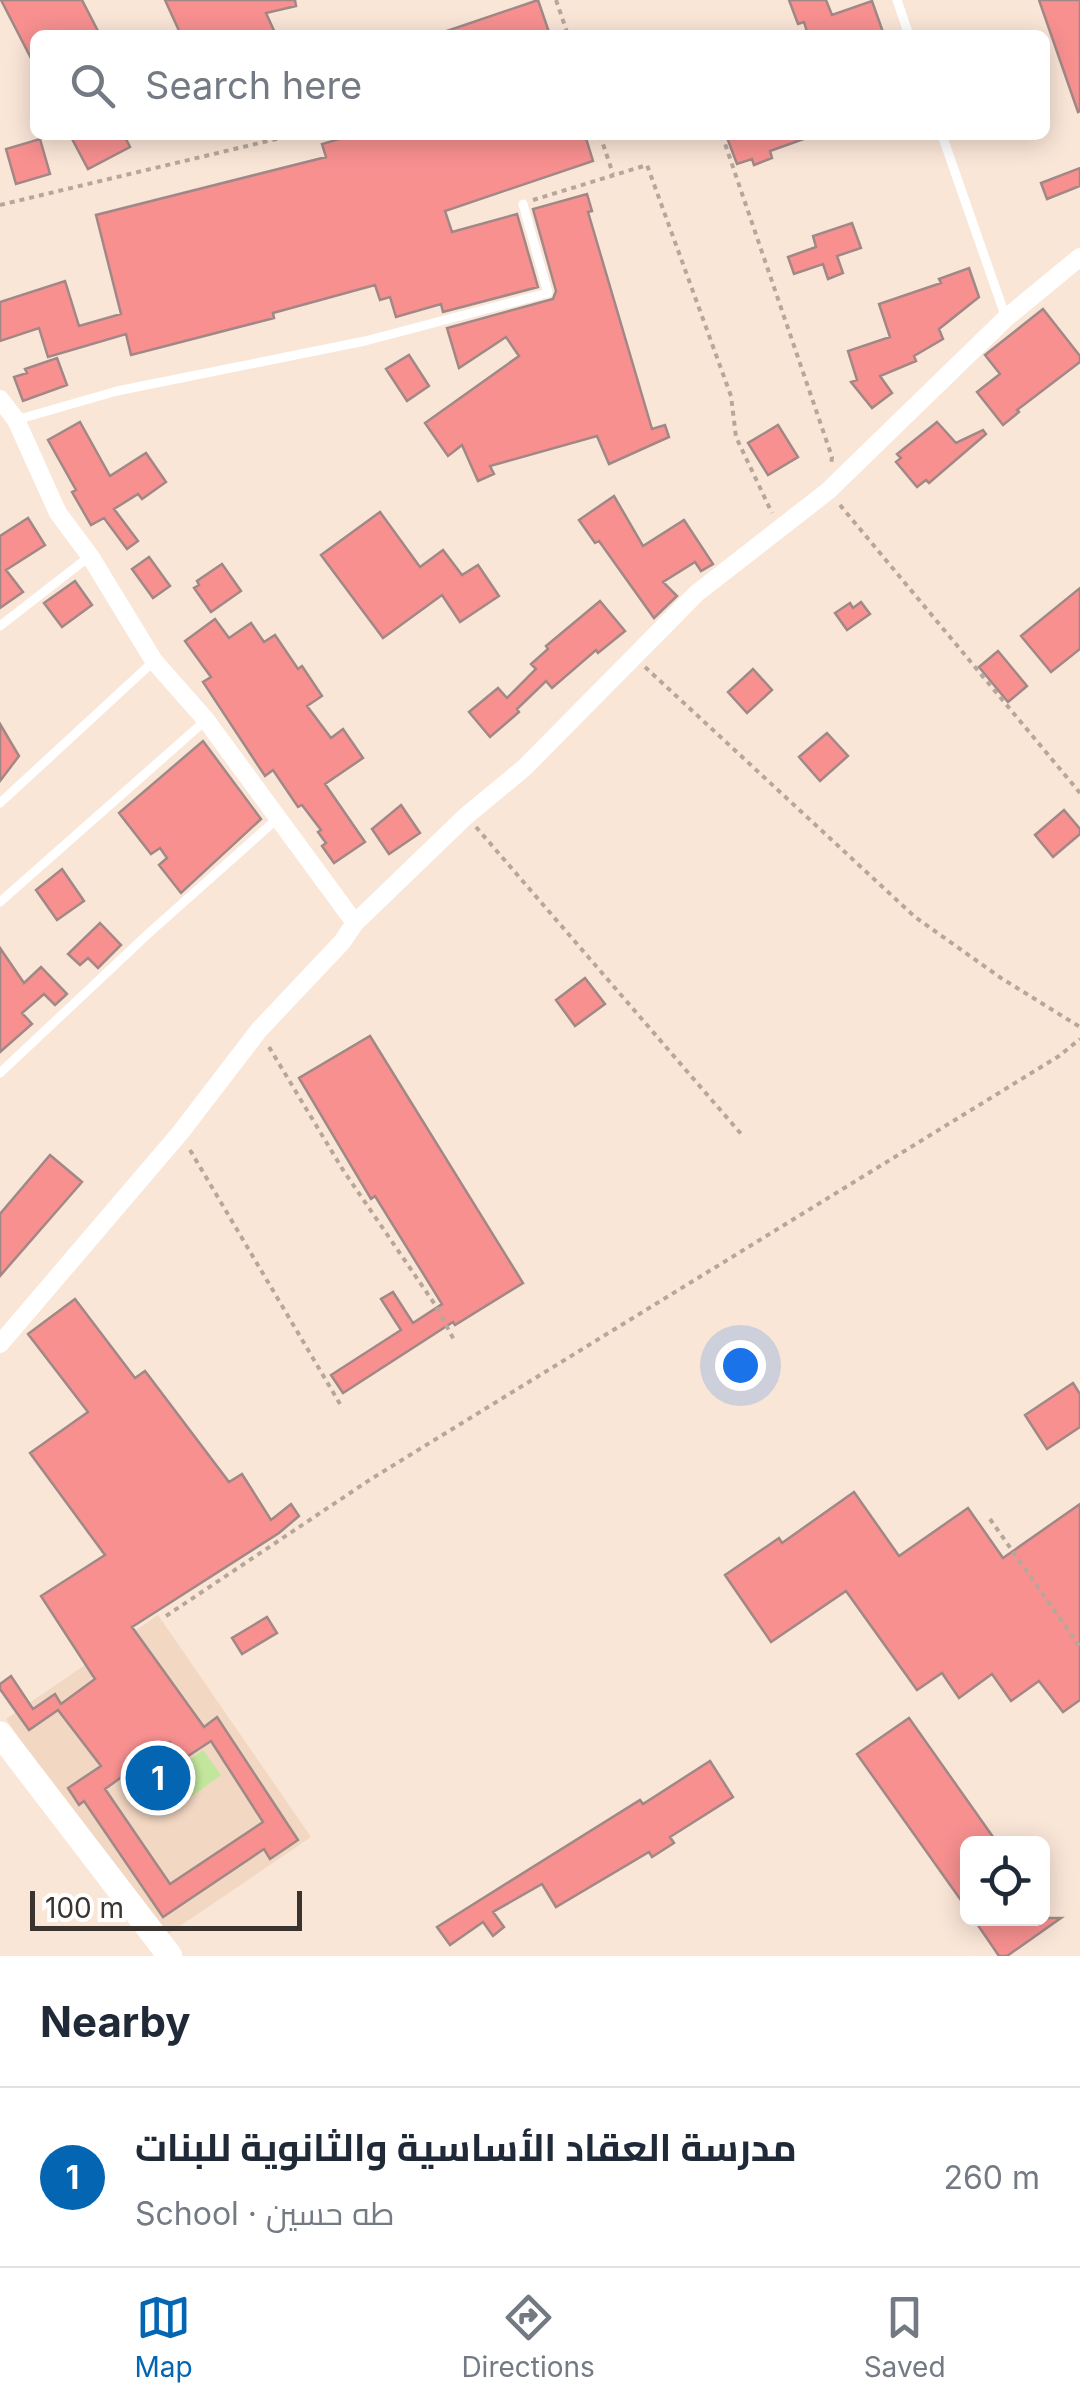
<!DOCTYPE html>
<html lang="en">
<head>
<meta charset="utf-8">
<style>
	:root { --surface:#fff; --page:#f2f2f3; --text:#1f2937; --muted:#747a83; --line:#e0e1e3; --accent:#0466b2 }
	body { margin:0; font-family:Inter,Cairo,sans-serif; background:var(--page); color:var(--text) }
	.controls { position:absolute; right:30px; bottom:30px; display:grid; overflow:hidden; border-radius:15px; box-shadow:0 5px 25px #0003 }
	.controls button { width:90px; height:90px; display:grid; place-items:center; padding:0; border:0; border-bottom:2px solid var(--line); background:var(--surface); color:var(--text); font:50px sans-serif }
	.scale { position:absolute; left:30px; bottom:25px; width:272px; box-sizing:border-box; padding-left:10px; border:5px solid #3b332e; border-top:0; font-size:28px; line-height:35px; white-space:nowrap; color:#3b332e; -webkit-text-stroke:8px #fff; paint-order:stroke }
	.you { position:absolute; left:740px; top:1365px; width:35px; height:35px; margin:-25px; border:8px solid #fff; border-radius:50%; background:#1a73e8; box-shadow:0 0 0 15px #1a73e833 }
	.badge { display:grid; place-items:center; width:65px; height:65px; border-radius:50%; background:var(--accent); color:#fff; font-size:32px; font-weight:700 }
	.pin { position:absolute; translate:-50% -50%; border:5px solid #fff; box-shadow:0 2px 10px #0006 }
	.list { margin:0; padding:0; list-style:none }
	h2 { display:flex; justify-content:space-between; align-items:center; height:130px; margin:0; padding:0 40px; font-size:42px }
	h2 small { font-size:32px; font-weight:400; color:var(--muted) }
	.list li { display:grid; grid-template-columns:65px 1fr auto; gap:30px; align-items:center; box-sizing:border-box; height:180px; padding:0 40px; border-top:2px solid var(--line) }
	.list b { display:block; font-size:38px; white-space:nowrap }
	.list p { margin:0; font-size:32px; white-space:nowrap; color:var(--muted) }
	.list em { font-size:32px; font-style:normal; color:var(--muted) }
	.icon { flex:none; width:55px; height:55px; fill:none; stroke:currentColor; stroke-width:2; stroke-linecap:round; stroke-linejoin:round }
	.map { position:relative; flex:none; width:1080px; height:1956px; overflow:hidden }
	.search { position:absolute; background:var(--surface); box-shadow:0 5px 25px #0003; left:30px; right:30px; top:30px; height:110px; display:flex; align-items:center; gap:25px; box-sizing:border-box; padding:0 35px; border-radius:15px; color:var(--muted); font-size:38px }
	.sheet { height:310px; background:var(--surface) }
	nav { display:flex; justify-content:space-around; align-items:center; box-sizing:border-box; height:140px; border-top:2px solid var(--line); background:var(--surface); font-size:28px; color:var(--muted) }
	nav a { display:grid; justify-items:center; gap:5px }
	nav .on { color:var(--accent) }
	.map>svg:first-child { display:block }
	.built { fill:#f2d7c3 }
	.green { fill:#c2e79c }
	.building { fill:#f89090; stroke:#a18887; stroke-width:2.5; fill-rule:evenodd }
	.lines { fill:none; stroke-linecap:round; stroke-linejoin:round }
	.path { stroke:#b7a79b; stroke-width:4; stroke-dasharray:5 5; stroke-linecap:butt }
	.lane { stroke:#fff; stroke-width:9 }
	.street { stroke:#fff; stroke-width:18 }
	.secondary { stroke:#fff; stroke-width:25 }
</style>
</head>
<body>
<div class="map">
<svg width="1080" height="1956" viewBox="0 0 1080 1956">
	<rect width="100%" height="100%" fill="#fae6d7"/>
	<path class="built" d="M158,1615L311,1837L158,1941L6,1719Z"/>
	<path class="green" d="M203,1750L221,1775L169,1813L142,1776L172,1754L181,1766Z"/>
	<path class="building" d="M1,0H82L100,35H35V66Z
		M165,0H295L296,6L266,13L276,35H181Z
		M538,0L550,35H444V32Z
		M789,0H826L832,15L872,1L884,35H808L804,22L798,24Z
		M1039,0H1080V111L1078,112Z
		M70,135H124L130,147L88,169Z
		M353,135H585L593,161L445,211L452,232L517,214L538,287L443,312L441,304L396,317L390,297L380,300L375,285L273,313L274,318L131,355L126,334L48,357L39,328L0,341V302L65,281L79,326L121,314L96,215L326,157L322,144Z
		M726,135H809V137L770,151L772,158L754,165L752,159L737,164Z
		M40,139L50,174L16,184L6,149Z
		M1080,168V186L1047,199L1041,183Z
		M587,194L592,211L588,212L652,429L665,425L669,437L609,464L597,436L490,466L494,474L478,481L462,445L448,456L425,423L519,356L506,337L459,368L447,328L553,299L556,291L533,209Z
		M852,223L861,248L837,256L843,273L828,279L823,264L794,274L788,257L816,247L813,236Z
		M969,268L979,297L939,329L943,339L914,356L916,361L880,376L892,393L872,408L851,382L857,380L848,351L890,337L879,304L941,283L939,279Z
		M1043,309L1080,356V362L1017,410L1019,412L1003,425L977,392L1000,374L985,355Z
		M409,355L429,386L407,401L386,369Z
		M57,358L67,385L23,401L14,377L27,373L25,369Z
		M80,422L110,476L146,453L166,482L142,499L138,494L114,509L138,541L127,549L104,518L91,525L72,492L76,490L48,440Z
		M937,422L956,443L983,430L986,434L929,483L926,480L917,487L896,462L901,458L897,454Z
		M778,425L798,457L768,475L748,443Z
		M614,496L643,546L684,520L713,564L701,571L695,562L663,582L677,596L654,618L599,541L595,543L579,520Z
		M380,512L420,567L443,550L462,575L478,565L499,596L460,622L442,595L383,638L321,555Z
		M28,518L45,545L6,570L23,592L0,608V536Z
		M149,557L170,586L153,598L132,569Z
		M222,564L241,591L211,612L194,588L199,585L197,581Z
		M75,581L92,605L62,627L44,603Z
		M1080,588V649L1051,672L1021,636Z
		M600,601L625,631L598,653L596,650L552,688L546,681L517,709L519,712L490,737L469,712L498,688L507,698L536,669L531,664L548,649L546,646Z
		M861,602L870,614L847,630L835,613L850,603L853,608Z
		M215,619L229,638L251,623L264,642L275,635L298,669L302,666L322,696L307,706L331,738L343,729L363,758L325,784L365,842L334,863L322,846L326,843L318,832L321,830L302,805L298,807L273,770L265,776L203,682L211,677L185,641Z
		M998,651L1027,686L1008,702L979,667Z
		M753,669L772,690L747,713L728,692Z
		M0,724L19,756L0,781Z
		M827,733L848,756L820,781L799,757Z
		M203,741L261,819L181,893L159,865L167,858L160,848L151,854L119,813Z
		M401,805L420,833L389,854L372,829Z
		M1064,810L1080,829V834L1053,857L1035,835Z
		M62,869L84,901L57,920L36,890Z
		M100,923L121,945L98,968L88,958L80,965L68,954Z
		M0,948L24,983L41,967L67,994L55,1005L44,994L22,1013L32,1024L0,1052Z
		M585,978L605,1004L575,1026L556,1000Z
		M370,1036L523,1283L455,1325L453,1322L343,1393L331,1375L401,1330L381,1299L393,1292L413,1323L442,1304L375,1196L371,1199L299,1078Z
		M50,1155L82,1182L0,1276V1214Z
		M75,1299L135,1378L145,1371L229,1482L242,1474L271,1520L291,1504L299,1516L279,1533L132,1627L204,1727L217,1717L298,1840L270,1859L264,1849L163,1917L84,1801L79,1805L68,1788L101,1766L58,1710L29,1730L0,1689V1684L11,1676L33,1709L55,1694L61,1704L95,1679L41,1596L105,1555L30,1453L88,1412L28,1334ZM211,1741L263,1822L170,1884L105,1789L170,1742L182,1760Z
		M1073,1383L1080,1394V1427L1047,1449L1025,1415Z
		M854,1492L899,1556L968,1508L1003,1558L1080,1504V1700L1063,1712L1039,1681L1011,1701L992,1674L959,1698L942,1673L917,1690L846,1591L771,1642L725,1575L779,1538L782,1543Z
		M267,1617L277,1633L242,1654L232,1638Z
		M909,1718L998,1844H968V1910L857,1754Z
		M710,1761L733,1797L670,1837L674,1843L652,1857L649,1852L556,1907L542,1884L493,1912L504,1927L493,1936L483,1922L450,1945L437,1927L640,1800L643,1804Z
		M973,1918H1061L1007,1956H999Z"/>
	<g class="lines">
		<path class="path" d="M556,0L568,35
			M600,135L613,174
			M722,135L832,457L831,465
			M533,200L647,165L731,396L736,437L772,513
			M0,205L293,135
			M840,505L1080,793
			M645,667L915,917L1001,978L1080,1027
			M476,827L742,1135
			M269,1047L343,1170L436,1306L454,1340
			M190,1150L340,1404
			M990,1519L1080,1647
			M166,1616L371,1479L1059,1056L1080,1039"/>
		<path class="lane" d="M897,0L909,35
			M942,135L1006,318
			M16,420L117,391L365,341L548,293L523,204
			M0,626L90,556
			M0,803L154,661
			M0,902L206,720
			M0,1073L149,933L278,818"/>
		<path class="street" d="M0,399L16,420L58,513L90,556L154,661L206,720L355,923
			M0,1344L180,1133L259,1030L342,942L355,923L466,816L524,768L697,593L828,491L1006,318L1080,257"/>
		<path class="secondary" d="M0,1734L170,1956"/>
	</g>
</svg>
<div class="controls">
<button><svg class="icon" aria-label="locate" viewBox="0 0 24 24"><circle cx="12" cy="12" r="6"/><path d="M12 2v4M12 18v4M2 12h4M18 12h4"/></svg></button>
</div>
<div class="scale">100 m</div>
<div class="you"></div>
<div class="pin badge" style="left:158px;top:1778px">1</div>
<div class="search"><svg class="icon" aria-label="search" viewBox="0 0 24 24"><circle cx="10" cy="10" r="6"/><path d="M15 15l6 6"/></svg>Search here</div>
</div>
<section class="sheet">
<h2>Nearby<small></small></h2>
<ul class="list">
<li><span class="badge">1</span><div><b>مدرسة العقاد الأساسية والثانوية للبنات</b><p>School · طه حسين</p></div><em>260 m</em></li>
</ul>
</section>
<nav>
<a class="on"><svg class="icon" aria-label="map" viewBox="0 0 24 24"><path d="M3 6l6-2 6 2 6-2v14l-6 2-6-2-6 2zM9 4v14M15 6v14"/></svg>Map</a>
<a><svg class="icon" aria-label="directions" viewBox="0 0 24 24"><path d="M12 3l9 9-9 9-9-9zM9 14v-3h6M13 9l2 2-2 2"/></svg>Directions</a>
<a><svg class="icon" aria-label="saved" viewBox="0 0 24 24"><path d="M7 4h10v16l-5-4-5 4z"/></svg>Saved</a>
</nav>
</body>
</html>
